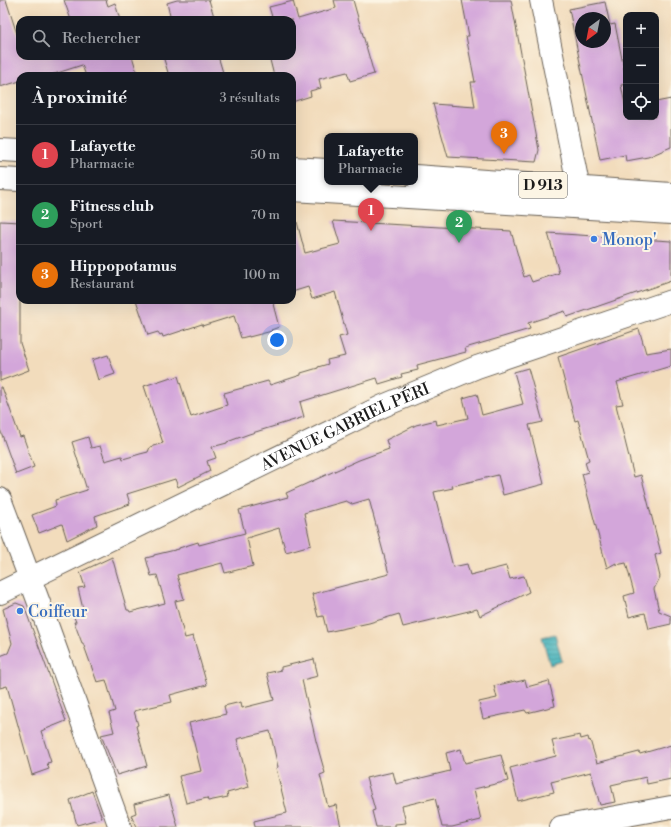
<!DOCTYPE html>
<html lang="fr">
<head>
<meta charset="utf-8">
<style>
	:root { --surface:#171b24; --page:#20242c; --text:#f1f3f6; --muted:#9ea1a6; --line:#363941; --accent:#d690ce }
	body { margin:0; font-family:"Libre Bodoni",serif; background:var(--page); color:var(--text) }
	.controls { position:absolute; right:12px; top:12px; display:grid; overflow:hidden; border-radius:8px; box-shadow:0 4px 16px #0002 }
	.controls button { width:36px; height:36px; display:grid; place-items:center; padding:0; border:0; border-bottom:1px solid var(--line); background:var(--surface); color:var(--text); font:20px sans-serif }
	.compass { position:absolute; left:575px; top:12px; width:36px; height:36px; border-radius:50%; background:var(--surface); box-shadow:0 4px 16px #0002; rotate:212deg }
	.you { position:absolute; left:277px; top:340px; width:14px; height:14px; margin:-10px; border:3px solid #fff; border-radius:50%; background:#1a73e8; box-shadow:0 0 0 6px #1a73e833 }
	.badge { display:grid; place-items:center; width:26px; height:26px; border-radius:50%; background:var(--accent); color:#fff; font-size:13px; font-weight:700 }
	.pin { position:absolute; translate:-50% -33px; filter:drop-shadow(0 1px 2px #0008) }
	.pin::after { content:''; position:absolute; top:21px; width:14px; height:12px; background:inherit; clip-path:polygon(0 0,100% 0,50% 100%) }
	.popup { position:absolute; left:324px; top:133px; width:94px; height:52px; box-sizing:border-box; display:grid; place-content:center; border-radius:8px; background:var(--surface); filter:drop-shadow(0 1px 3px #0005); font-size:13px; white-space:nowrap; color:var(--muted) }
	.popup b { font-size:15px; color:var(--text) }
	.popup::after { content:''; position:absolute; left:50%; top:100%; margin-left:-8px; border:8px solid transparent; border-top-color:var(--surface) }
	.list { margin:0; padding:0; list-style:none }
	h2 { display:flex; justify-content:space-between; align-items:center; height:52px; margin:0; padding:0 16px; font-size:17px }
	h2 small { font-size:13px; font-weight:400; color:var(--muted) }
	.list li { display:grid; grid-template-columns:26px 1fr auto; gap:12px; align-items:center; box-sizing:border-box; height:60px; padding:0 16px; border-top:1px solid var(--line) }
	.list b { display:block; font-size:15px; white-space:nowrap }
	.list p { margin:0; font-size:13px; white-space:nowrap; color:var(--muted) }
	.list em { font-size:13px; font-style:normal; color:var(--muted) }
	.icon { flex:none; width:22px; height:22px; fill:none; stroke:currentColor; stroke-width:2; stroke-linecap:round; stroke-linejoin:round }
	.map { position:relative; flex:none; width:671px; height:827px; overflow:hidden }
	.search { position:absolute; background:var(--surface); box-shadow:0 4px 16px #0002; left:16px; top:16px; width:280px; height:44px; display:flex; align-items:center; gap:10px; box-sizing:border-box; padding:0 14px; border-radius:12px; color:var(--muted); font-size:15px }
	.panel { position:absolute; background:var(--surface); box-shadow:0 4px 16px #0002; left:16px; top:72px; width:280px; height:232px; border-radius:12px }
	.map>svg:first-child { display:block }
	.water { fill:url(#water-rules); stroke:#30686c }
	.building { fill:#d3a6da; fill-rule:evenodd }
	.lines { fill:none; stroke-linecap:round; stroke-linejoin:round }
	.minor-casing { stroke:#675f54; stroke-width:24 }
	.major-casing { stroke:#675f54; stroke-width:24 }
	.minor { stroke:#fff; stroke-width:22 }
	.major { stroke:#fff; stroke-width:22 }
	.shop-dot { fill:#3f7fe0; stroke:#fcf5e5; stroke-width:1.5 }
	.labels { text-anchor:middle; stroke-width:4; stroke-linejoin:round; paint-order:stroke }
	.shield { fill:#fcf5e5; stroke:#5f5d58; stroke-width:1 }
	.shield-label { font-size:15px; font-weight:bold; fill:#1c1c1c }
	.shop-label { font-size:16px; fill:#366cbe; stroke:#fcf5e5; text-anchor:start }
	.street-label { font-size:16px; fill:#1c1c1c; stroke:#fcf5e5 }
</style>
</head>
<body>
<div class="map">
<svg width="671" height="827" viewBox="0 0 671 827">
	<defs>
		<pattern id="water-rules" width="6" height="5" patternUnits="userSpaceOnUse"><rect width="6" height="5" fill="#44b3bc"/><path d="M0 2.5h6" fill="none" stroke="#389198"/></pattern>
	</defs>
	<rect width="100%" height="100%" fill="#fcf5e5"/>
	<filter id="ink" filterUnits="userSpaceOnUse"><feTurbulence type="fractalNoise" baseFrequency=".025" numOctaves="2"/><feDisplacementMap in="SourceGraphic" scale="8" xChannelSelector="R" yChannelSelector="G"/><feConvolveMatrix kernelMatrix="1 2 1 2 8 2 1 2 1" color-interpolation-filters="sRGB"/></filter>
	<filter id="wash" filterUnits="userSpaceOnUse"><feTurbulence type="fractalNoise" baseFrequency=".012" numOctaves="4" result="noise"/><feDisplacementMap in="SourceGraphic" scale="16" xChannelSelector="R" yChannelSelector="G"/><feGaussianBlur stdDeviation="0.9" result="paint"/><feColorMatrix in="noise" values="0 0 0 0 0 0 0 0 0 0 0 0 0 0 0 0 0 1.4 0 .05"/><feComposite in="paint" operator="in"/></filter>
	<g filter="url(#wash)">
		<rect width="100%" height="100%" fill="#f2dcbc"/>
		<path class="water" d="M555,634L562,661L550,665L542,637Z"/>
		<g id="blocks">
			<path class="building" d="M0,0H6L17,34L20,33V56H132L138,76H86L82,65L48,76H20V81L0,87Z
				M64,0H106L108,6L115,3L120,20H71Z
				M177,0H209L215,20H171L167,3Z
				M334,0H353L374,74L350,81L347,72L319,79L321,88L310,91L311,96L292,102V76H274L269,56H292V20H293H273L269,7L293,1L298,19L336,8Z
				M462,0H511L539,150L536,162L448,157L433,104L475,107L471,82H475L466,36H469Z
				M605,2L610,25L615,24L626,79V84L621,85L626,109V117H656V102L671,99V147L648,157L626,161L625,155L600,160L569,9ZM581,18H605V42H581Z
				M163,56H218L224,76H169Z
				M0,221L20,222V343L29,370L0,381Z
				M333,221L511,231L524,277L529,275L532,282L559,273L548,233L671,241V281L567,317L565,311L528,323L530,329L465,348L466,352L417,365L418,370L401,374L402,377L379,384L377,378L300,402L304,417L249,434L227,442V443L212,447L216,458L207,461L210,471L178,487L175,479L127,494L130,504L95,516L97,525L67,540L62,524L39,533L32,515L56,506L55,500L87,490L72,442L88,437L91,448L100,446L105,461L122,456L123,459L140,454L148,452L150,447L163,443L144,386L171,377L172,379L178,376L191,417L227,405L224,393L268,381L270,385L301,375V373L318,368V367L328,364L327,360L345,356L339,337L347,335L335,292L312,299L308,287L292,292V223L297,222L305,253L340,244Z
				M136,300H273L274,304H273L279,327L271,330L272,331L249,337V336L241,338L234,316L202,326V324L163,337L162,334L160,335L158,332L148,335Z
				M639,329L646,353L671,349V366L617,382L623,404L616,405L634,477L641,475L661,553L655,555L660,577L654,589L659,611L671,616V624L649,629L645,613L629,617L624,596L634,593L626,563L616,565V563L607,568L582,474L588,472L585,462L589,460L578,420L575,421L558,357Z
				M108,355L115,374L98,380L92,360Z
				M528,368L543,422L529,425L544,484L503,495L498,475L452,486L453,488L434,492L453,567L467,564L470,575L506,566L510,579L524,576L529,592L480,616L477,609L403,627L399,614L369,623L327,632L323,616L318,617L312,594L389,574L369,499L352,504L346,501L304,513L311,545L286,552L279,528L247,538L253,566L225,573L222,563L177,575L184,599L175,601L185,638L193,636L207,685L170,695L172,702L134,711L138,725L136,726L147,766L117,775L101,735L114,732L109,713L115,711L106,680L97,682L83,643H82L74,622H76L72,612L83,609L78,588L85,587L80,572L112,557L127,610H129L130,612L165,603L157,575L151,576L146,558L154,556V555L179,549V548L198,542L199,545L245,533L239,510L288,497L286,493L359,460L389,449L386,440L416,425L436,420L437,425L468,418L463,398L477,394L482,415L523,404L514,372Z
				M0,387H2L20,437L23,436L34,467L16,474L0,429Z
				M16,603L24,606L66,721L41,731L51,762L47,763L49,769L32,775L7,686L0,688V656L8,653L12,643L3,609Z
				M314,659L318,676L302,680L316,741L325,773L320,775L328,807L336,805L341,827H255L254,821L287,813L276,768L278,767L270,731L237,739L249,787L227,793L228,797L208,801L207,798L186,803L179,776L201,771L189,723L226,714L224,706L241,702L242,708L274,700L267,673L281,670V667Z
				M525,680L527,687L549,681L555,706L527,713L525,710L483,719L479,702L497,698L494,686L515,681L516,682Z
				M580,735L581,739L588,737L589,741L590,740L597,763L639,752L640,754L671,745V779L647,784L646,777L611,785L615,802L600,805L591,772L551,782L554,792L518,801L510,768L556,756L552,741Z
				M461,749L465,763L501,755L508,781L474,789L481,820L452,827H442L435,798L402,806L406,823L395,824V827H376L372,811L375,810L366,778L393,772L396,784L450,771L446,753Z
				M92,791L102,818L77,825L70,800Z
				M169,795L178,827H136L131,815L136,813L134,804Z"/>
		</g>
	</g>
	<g filter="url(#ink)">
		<use href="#blocks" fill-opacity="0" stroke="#675f54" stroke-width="1"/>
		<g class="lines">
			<defs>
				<g id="minor">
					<path d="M541,0L582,204"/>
					<path id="s1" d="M0,593L383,406L477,367L671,301"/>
					<path d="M561,827L671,807"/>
				</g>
				<path id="major" d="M0,150L20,151
					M292,168L327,170
					M415,176L671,194
					M0,179L20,180
					M292,190L671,213
					M0,499L41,608L120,827"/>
			</defs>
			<use href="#minor" class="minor-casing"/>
			<use href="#major" class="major-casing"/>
			<use href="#minor" class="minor"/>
			<use href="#major" class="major"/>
		</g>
	</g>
	<g class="shop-dot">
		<circle cx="594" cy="239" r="4"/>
		<circle cx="20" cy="611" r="4"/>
	</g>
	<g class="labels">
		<rect class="shield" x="519" y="172" width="48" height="26" rx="3"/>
		<g class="shield-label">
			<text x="543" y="190">D 913</text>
		</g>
		<g class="shop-label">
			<text x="602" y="245">Monop'</text>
			<text x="28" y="617">Coiffeur</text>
		</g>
		<g class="street-label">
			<text dy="6" stroke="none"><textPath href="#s1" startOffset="383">AVENUE GABRIEL PÉRI</textPath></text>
		</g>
	</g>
</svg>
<div class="controls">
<button>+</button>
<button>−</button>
<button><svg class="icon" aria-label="locate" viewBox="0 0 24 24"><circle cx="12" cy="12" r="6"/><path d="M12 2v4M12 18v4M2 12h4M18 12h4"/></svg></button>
</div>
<svg class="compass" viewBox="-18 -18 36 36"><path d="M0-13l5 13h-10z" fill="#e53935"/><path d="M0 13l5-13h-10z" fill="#9ea1a6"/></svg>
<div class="you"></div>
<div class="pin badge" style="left:371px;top:231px;background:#e0444e">1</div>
<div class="popup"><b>Lafayette</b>Pharmacie</div>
<div class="pin badge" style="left:459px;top:243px;background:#2e9e5b">2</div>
<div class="pin badge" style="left:504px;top:154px;background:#e8710a">3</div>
<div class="search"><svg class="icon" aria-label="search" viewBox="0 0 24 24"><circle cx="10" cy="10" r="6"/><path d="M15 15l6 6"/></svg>Rechercher</div>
<section class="panel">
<h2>À proximité<small>3 résultats</small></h2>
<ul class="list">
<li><span class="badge" style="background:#e0444e">1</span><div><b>Lafayette</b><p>Pharmacie</p></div><em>50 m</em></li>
<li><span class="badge" style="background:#2e9e5b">2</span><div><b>Fitness club</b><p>Sport</p></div><em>70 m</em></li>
<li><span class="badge" style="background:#e8710a">3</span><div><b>Hippopotamus</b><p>Restaurant</p></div><em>100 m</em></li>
</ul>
</section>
</div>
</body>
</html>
